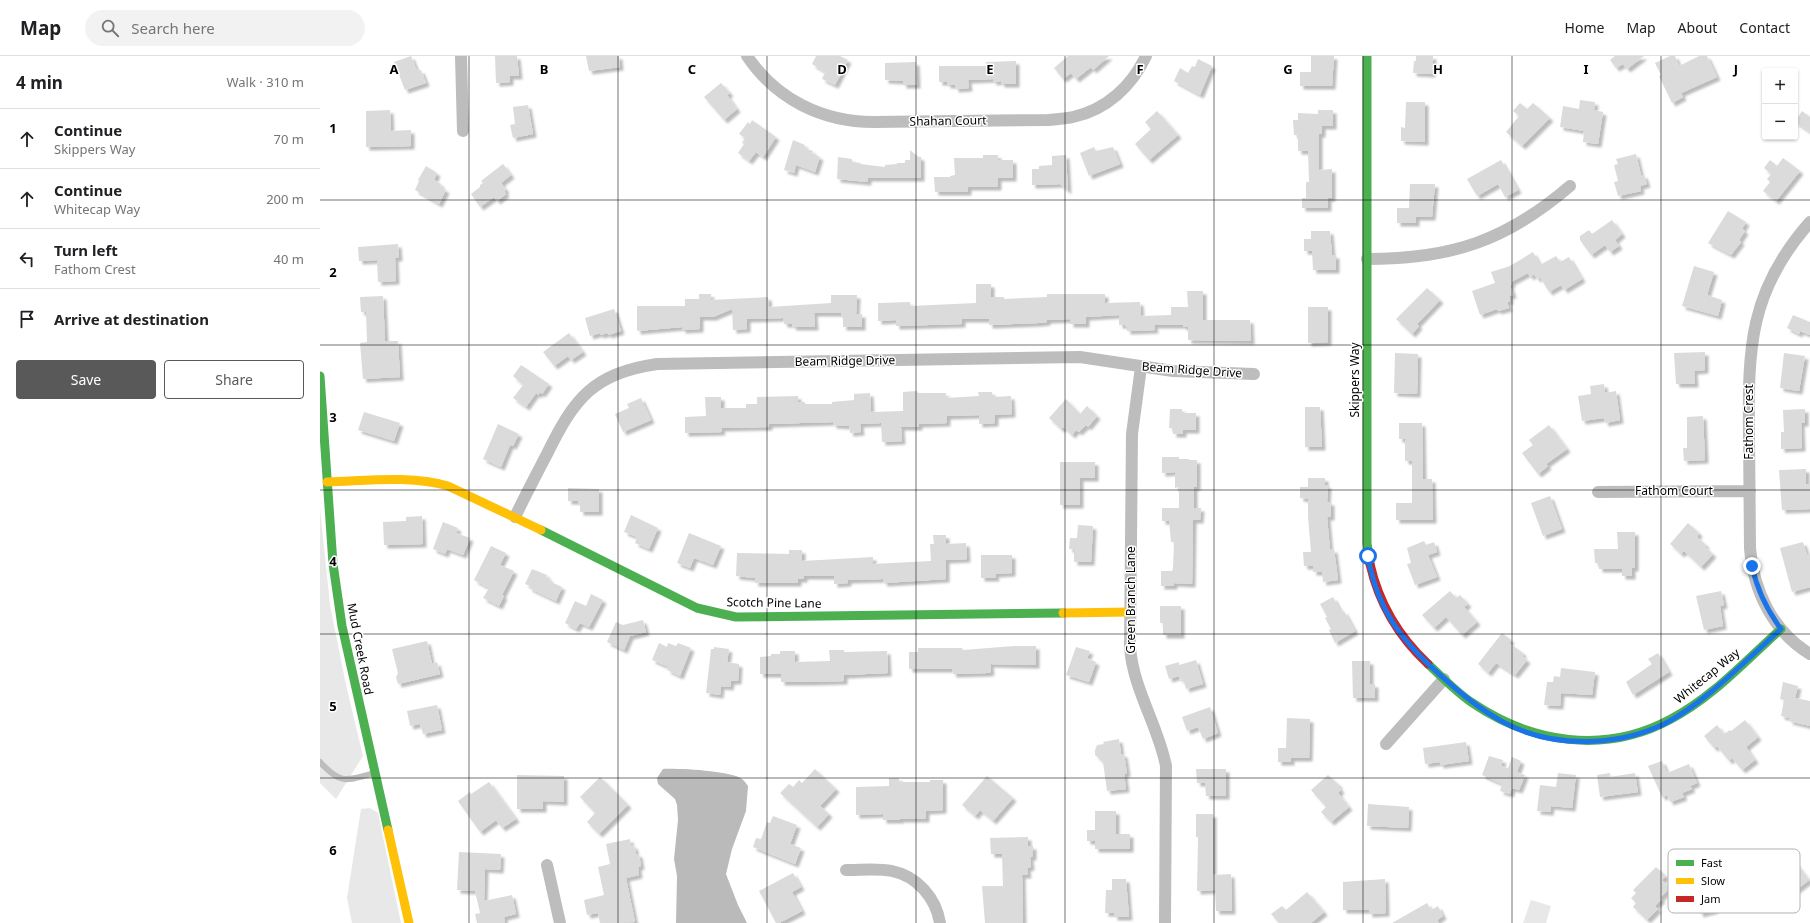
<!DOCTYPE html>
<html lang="en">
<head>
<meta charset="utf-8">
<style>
	:root { --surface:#fff; --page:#f2f2f2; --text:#202124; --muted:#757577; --line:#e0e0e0; --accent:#595959 }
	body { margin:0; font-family:"Noto Sans",sans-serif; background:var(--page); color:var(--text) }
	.controls { position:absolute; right:12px; top:12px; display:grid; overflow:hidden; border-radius:4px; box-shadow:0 1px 3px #0004 }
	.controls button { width:36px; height:36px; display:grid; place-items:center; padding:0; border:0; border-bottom:1px solid var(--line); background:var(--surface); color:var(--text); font:20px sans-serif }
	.stop { position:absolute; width:12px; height:12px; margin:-9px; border:3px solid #1a73e8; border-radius:50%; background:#fff }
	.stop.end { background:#1a73e8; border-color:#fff; box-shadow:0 1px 4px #0008 }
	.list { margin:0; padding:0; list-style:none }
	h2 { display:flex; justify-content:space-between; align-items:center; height:52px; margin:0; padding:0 16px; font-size:17px }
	h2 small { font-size:13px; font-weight:400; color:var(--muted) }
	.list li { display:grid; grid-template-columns:26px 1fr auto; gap:12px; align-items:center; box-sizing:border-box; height:60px; padding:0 16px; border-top:1px solid var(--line) }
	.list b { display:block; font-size:15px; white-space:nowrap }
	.list p { margin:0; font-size:13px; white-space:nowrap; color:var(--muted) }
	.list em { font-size:13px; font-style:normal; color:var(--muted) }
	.actions { display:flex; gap:8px; padding:12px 16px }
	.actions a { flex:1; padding:9px 0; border:1px solid var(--accent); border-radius:4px; text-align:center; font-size:14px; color:var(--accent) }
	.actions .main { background:var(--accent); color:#fff }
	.icon { flex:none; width:22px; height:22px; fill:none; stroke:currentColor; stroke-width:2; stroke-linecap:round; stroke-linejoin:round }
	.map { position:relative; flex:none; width:1490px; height:867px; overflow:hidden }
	header { display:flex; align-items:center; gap:24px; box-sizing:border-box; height:56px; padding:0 20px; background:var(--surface); border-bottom:1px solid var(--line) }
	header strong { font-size:19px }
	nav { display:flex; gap:22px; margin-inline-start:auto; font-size:14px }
	.search { width:280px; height:36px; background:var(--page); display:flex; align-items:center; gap:10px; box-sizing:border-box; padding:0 14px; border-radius:22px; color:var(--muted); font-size:15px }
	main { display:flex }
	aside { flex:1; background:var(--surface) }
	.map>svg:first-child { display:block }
	.green { fill:#e8e8e8 }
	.water { fill:#bababa }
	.building { fill:#dbdbdb; filter:url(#shadow) }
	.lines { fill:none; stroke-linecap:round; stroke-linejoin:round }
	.lane { stroke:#bdbdbd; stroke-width:6 }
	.street { stroke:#bdbdbd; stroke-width:12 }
	.fast { stroke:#4caf50; stroke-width:9 }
	.slow { stroke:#ffc107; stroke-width:9 }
	.jam { stroke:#c62828; stroke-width:9 }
	.route { stroke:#1a73e8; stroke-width:5 }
	.grid { fill:none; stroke:#000; stroke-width:1; stroke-opacity:0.55 }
	.labels { text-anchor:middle; stroke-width:3; stroke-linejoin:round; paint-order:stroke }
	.street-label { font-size:12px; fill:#000; stroke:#fff }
	.key { fill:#fff; stroke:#b2b2b2; stroke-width:1 }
	.key-label { font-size:11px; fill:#000 }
	.grid-label { font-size:13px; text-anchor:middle; font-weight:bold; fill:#000; stroke:#fff; stroke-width:3; stroke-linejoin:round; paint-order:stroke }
</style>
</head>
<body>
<header>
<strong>Map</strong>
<div class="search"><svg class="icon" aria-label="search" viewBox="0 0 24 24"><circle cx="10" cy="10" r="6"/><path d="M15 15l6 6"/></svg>Search here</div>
<nav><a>Home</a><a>Map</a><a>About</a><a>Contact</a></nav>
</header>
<main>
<aside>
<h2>4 min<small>Walk · 310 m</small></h2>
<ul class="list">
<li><svg class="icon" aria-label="ahead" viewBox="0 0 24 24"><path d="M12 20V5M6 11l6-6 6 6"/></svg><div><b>Continue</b><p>Skippers Way</p></div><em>70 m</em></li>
<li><svg class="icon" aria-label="ahead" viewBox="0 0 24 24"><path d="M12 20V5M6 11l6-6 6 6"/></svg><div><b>Continue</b><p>Whitecap Way</p></div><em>200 m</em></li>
<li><svg class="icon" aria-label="left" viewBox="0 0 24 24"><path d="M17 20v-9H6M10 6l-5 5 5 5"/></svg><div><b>Turn left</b><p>Fathom Crest</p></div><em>40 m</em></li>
<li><svg class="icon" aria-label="arrive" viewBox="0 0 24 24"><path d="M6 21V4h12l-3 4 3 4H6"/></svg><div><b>Arrive at destination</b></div></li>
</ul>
<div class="actions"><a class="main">Save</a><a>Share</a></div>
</aside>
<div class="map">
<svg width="1490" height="867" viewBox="0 0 1490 867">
	<defs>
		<filter id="shadow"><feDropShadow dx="3.5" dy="3.5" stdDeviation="1" flood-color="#0004"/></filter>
	</defs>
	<rect width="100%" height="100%" fill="#fff"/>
	<path class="green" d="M0,452L10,549L26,629L43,700L16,743L0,727Z
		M50,752L58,757L81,867H32L27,842L41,753Z
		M1211,844L1231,850L1226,867H1203Z"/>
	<path class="water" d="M343,713C357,712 413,715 422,723C425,725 426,728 428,730L426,755L412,793L406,818L418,849L427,867H356L357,820L354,803L358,764L357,749L355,743L338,728L337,722Z"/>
	<path class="building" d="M91,0L97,15L101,14L106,27L85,34L74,6Z
		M175,0H197L199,20H190V26L176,27Z
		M266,0H299L300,11L269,15Z
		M496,0H520L528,4L515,29L502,23L505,16L492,8Z
		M748,0H789L773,14L771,11L756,23L751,17L743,23L734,12Z
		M991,0H1014L1012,30H980V16H991Z
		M1096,0H1113L1112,18L1093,17L1094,5H1096Z
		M1295,0H1324L1307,13L1303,8L1296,12L1290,4Z
		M1350,0H1355L1359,10L1379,0H1387L1397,21L1361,37L1363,41L1352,47L1339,20L1341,19L1335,7Z
		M878,3L892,10L880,39L854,25L860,12L868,17L872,10L875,11Z
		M696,5V28H681V25L673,26V23L648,24L649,32L635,33V29H627V26H619V10H666V6Z
		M596,6L597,29H583V25L565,24V7Z
		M401,27L410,37L407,39L417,53L404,64L384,41Z
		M1260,44L1275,46L1274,54L1283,56L1278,88L1263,86L1264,75L1240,71L1243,50L1259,53Z
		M1086,46H1105V86L1081,85V71L1085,72Z
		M1200,47L1207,53L1213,47L1230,62L1202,90L1186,76L1199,60L1193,55Z
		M208,49L213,78L193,82L190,69L195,68L193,51Z
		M70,54L71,75L91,74V90L46,91V55Z
		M998,54H1013V70H1002V78H999V114L1012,113V142H1008V152H982V142H986V126H989L988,95H978V79H974L973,64H978V57L998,58Z
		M837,55L858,79L829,104L815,88L831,73L825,66Z
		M1482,55L1490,61V76L1475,66Z
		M432,64L456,81L443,101L436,96L429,105L418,97L424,88L422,87L425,82L419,78L428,66L430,68Z
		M473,84L485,89L484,92L493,95L492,97L500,101L495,116L476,109L474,117L464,114Z
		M774,91L776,95L793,91L800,108L769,120L760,97Z
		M590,94L598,101H601V122H548V126L517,123L518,101L532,103V106L541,107L540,108L565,111V109L577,108V107H585V104H590Z
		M1316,98L1321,119H1324L1327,128L1320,130L1321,135L1298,140L1294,126L1298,125L1294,109L1298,108L1296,103Z
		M663,99H678V104H693V122H678V131H648V136H615L614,121H630V120L635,119L634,102H663Z
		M746,99L748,135L740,128L712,129V113H719V110L732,109V100Z
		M1463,102L1480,115L1456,145L1443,135L1450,126L1447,123L1451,118L1444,112L1450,104L1457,110Z
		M1181,104L1198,134L1185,141L1178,128L1157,140L1147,123Z
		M183,108L191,119L181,127L186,134L184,135L186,138L177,145L174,141L160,151L151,138L160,131V129L163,127L161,125Z
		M106,110L117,117L114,124L121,128L120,130L126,134L119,148L95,134L99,125L98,124Z
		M1090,128H1115L1112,161H1096V167H1077V152H1089Z
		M1408,155L1426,166L1422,173L1425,175L1419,184L1421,186L1411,199L1388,187Z
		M1292,164L1302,178L1295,184L1299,190L1290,196L1285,189L1271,199L1260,184V180L1269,174L1272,178Z
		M991,175H1010L1012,199H1016V214H993L992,195H984V183H991Z
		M78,188L79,202H75L76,225L58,226L57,204L39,205L38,191Z
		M1213,196L1220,209L1236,200L1240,206L1249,201L1262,223L1244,234L1241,229L1229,236L1220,221L1217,223L1214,218L1210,221L1208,217L1191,226L1192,228L1190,229L1193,239L1189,240L1190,245L1187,246L1189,252L1178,255L1177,253L1160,259L1152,235L1175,227L1171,216L1190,210Z
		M1374,210L1394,216L1387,239L1402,244L1398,260L1362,250Z
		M656,228H671V241H684V243L727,241V238H785V247L820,246L821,260L851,259V251H868L867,235H883V264H930L931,285L868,284V271H863V269H834L835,274L807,275V271H805V269H799V259L766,261V268H750V263L727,264V266L718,267L669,269V263H642V268L576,270V264L558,265V247L590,246V250L656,247Z
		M1107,232L1120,244L1097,268L1099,270L1092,278L1076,263Z
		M379,238H391V244L448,241L449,251L511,247V239H537L536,258H542V271H523V261H521V257H494L495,271H473L472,268H464L463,262L427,263V273L413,274L412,253L393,261H380V273L362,274V271L317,275V250H365V243H379Z
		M63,240L65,285H78L80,321L43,323L40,287L47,286L46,256H41L40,241Z
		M988,251H1008V286L988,287Z
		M294,253L301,275L288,279V277L280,279V277L270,280L265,262Z
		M1473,259L1490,266V279L1480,275L1479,278L1467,272Z
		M249,277L263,296L251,304L248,300L234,310L223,296Z
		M1385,296V314L1374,315L1375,328H1356L1354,297Z
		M1075,297L1098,298L1097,338L1074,337Z
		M1464,297L1485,300L1479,335L1460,332Z
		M201,309L229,328L222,338L220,336L218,339L216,337L206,351L193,342L203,329L193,320Z
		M1284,328L1285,337L1296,335L1300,364L1285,367L1284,362L1262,365L1258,340L1271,338L1270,330Z
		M597,335L598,337H626V342L659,340L658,336H672L673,341L691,340L692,358L675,359V367L659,368V359L627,360V367L599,368V371H581L582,385L562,386L561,367L540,368L541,376L530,377L529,370L513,369V366L449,368V371L401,372L402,376L365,377V361L386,360L385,341H401V352H426V348H437V341L478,340V346H485V348H512V346L534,344V338L550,337L551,356L583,355V336Z
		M321,342L331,364L303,376L295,358L309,352L307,348Z
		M746,343L760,358L767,350L777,360L768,371L766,369L759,376L756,374L752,379L743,371L741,373L729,362Z
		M985,351H1000L1002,391H985Z
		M850,353H862V357H876V374H863V378H853V372H849Z
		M1485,353V367H1481L1482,392L1461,393V376H1464L1463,354Z
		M44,356L80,367L74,385L38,374Z
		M1383,360L1385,404L1364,405L1363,392H1367V361Z
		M1079,367H1102L1103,423H1112L1113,464H1076V447H1092V405H1085V383H1079Z
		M178,368L199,378L193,390L190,389L181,411L163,403Z
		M1229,369L1247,393L1226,408L1228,410L1218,418L1202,397L1213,389L1209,384Z
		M842,401H859V403H869V404H877V431H874V452H881L880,464H873L872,528L854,527V530H841V515H852L853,512L854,486H851L849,465H842V452H859V431L855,432V416L842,417Z
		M740,406H775V422H760V449H740Z
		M1486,413V428H1490V453L1462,454L1459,414Z
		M988,422H1005V429H1008L1007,446H1011V461H1007L1010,494L1014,493L1018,524L1003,526L1002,516H993V510H984L983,496H991L988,461V443L980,442V431H988Z
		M248,432L279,433V456H260V448H258V445H248Z
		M1230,440L1242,473L1223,480L1211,447Z
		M311,459L338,472L329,493L315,487L317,481L304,476Z
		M102,460L103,488L64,489L63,466L86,465V461Z
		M123,466L138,472L136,477L150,482L143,499L127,493L125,498L113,493Z
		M1368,467L1379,477L1377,481L1386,489L1385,491L1393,498L1381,511L1364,495L1361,498L1350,488Z
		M758,469L773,470L771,506H754V493H749L750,482H757Z
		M1297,476H1315V512H1312V520H1302V513H1279V507H1275L1274,493H1298Z
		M369,477L401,490L393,509L374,502L370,512L357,507Z
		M613,479H626V488L646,487L647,503L626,504V523L564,527L563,523L528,524V527L514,528V520H484V523H478V527H435V522L416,520L417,497L469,498V494H482V505L553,501V508L611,505L610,488H614Z
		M1104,485L1106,489L1114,486L1117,496L1108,499L1117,521L1095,529L1087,508L1091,507L1087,492Z
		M1483,486L1487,499L1490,498V531L1472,536L1460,492Z
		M171,490L186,497L180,509L194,515L182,539L184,540L179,550L163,542L169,532L154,524Z
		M661,499H692V517L675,518L676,522H661Z
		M212,513L227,519L226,521L230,523L229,525L242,531L236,545L209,532L210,530L205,528Z
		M1130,535L1136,542L1140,539L1148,548L1144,551L1157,566L1142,579L1126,561L1114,572L1102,559Z
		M1401,535L1404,549L1400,550L1403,570L1384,574L1376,540Z
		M271,538L283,544L269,571L260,567L256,573L245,567L255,545L266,550Z
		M1013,541L1021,556L1024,555L1035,575L1015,587L1009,574L1011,573L1005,562L1007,561L1000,548Z
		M840,550H861V579H843V567H840Z
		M323,564L326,576L310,580L304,594L287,586L296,566L303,569Z
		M1182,577L1191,584L1189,587L1203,597L1202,600L1207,604L1195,619L1176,607L1168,617L1158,608Z
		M107,585L112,608L117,606L120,618L78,628L76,621L78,617L72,593Z
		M339,587L347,591L348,587L356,590L358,587L371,592L360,620L347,614L349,611L332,604Z
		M694,590H716V609L670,608L671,616L667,617L633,618L632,613H589V596H598V592H642L643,594Z
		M394,591L409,593L407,606L419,608L418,625H411L410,631L401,630L400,639L386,637L391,593H394Z
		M756,591L770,595L767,602L776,606L769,626L746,619Z
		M509,594H524V596L567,595L568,617L524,619V625L488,626H461V618H440V601L451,600V598H460V595H475V606L510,605Z
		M1338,597L1349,616L1313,639L1306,626L1332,608L1328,603Z
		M876,604L883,628L866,633L863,623L860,624L859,620L849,623L845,610L859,606V609Z
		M1032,605H1050V628H1055V642H1033Z
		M1241,612L1275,616L1272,639L1241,637L1240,650L1224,649L1227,626H1233L1234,620L1240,621Z
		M1463,626L1478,630L1475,642L1490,645V670L1469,665L1470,662L1461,660L1464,644L1460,643Z
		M117,649L122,674L103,678L100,668L90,670L87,655Z
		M890,651L898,677L883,683L878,671L867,675L862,661Z
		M967,662L990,663L989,702H971V706H958V692H966Z
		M1425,664L1438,681L1426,691L1435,704L1422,714L1412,702L1409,705L1397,690L1394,692L1384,680L1397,669L1404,678L1410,674L1411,675Z
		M799,683L801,698H804L807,717L804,718L806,733L787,735L783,706L775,699V694L777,689L784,688L783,686Z
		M1146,686L1149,705L1120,709V706L1105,708L1103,692Z
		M1169,700L1183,704L1181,710L1188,712L1192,701L1201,705L1197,716L1205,719L1199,734L1192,732L1190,738L1180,735L1182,728L1162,719Z
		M1342,705L1347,717L1369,708L1377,727L1370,730L1372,733L1362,737L1364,741L1350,746L1347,739L1342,741L1328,710Z
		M495,713L516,733L500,750L509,758L497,771L460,737L469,728L473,731L479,724L482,727Z
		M876,713H906V740H886L885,727H877Z
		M1238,717L1256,719L1252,752L1231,750L1230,756L1217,755L1220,729L1236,731Z
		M1290,717V721L1315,717L1318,736L1280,741L1277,719Z
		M197,719L244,720V746L223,745V753H197Z
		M1008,719L1019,729L1018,730L1021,734L1018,737L1029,751L1011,766L1001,756L1006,751L991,734Z
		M667,720L693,742L673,765L660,754L655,760L642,749Z
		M280,721L308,749L279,778L267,766L275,757L260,741Z
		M569,722H579V726H610V724H623V754L606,755V763H580V764H563V758L536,759V731L569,730Z
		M169,726L196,763L182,772L176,764L160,776L138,745L150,736L151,738Z
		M1048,748L1089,751L1088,772L1047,770Z
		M775,755H796V778H810V793H775V785H767V774H775Z
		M876,758H893V819L911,818L912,855H896L895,834L877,835L878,781H876Z
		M453,760L477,769L470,788L481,792L475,808L433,791L436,782L441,783L447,766L450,767Z
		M708,781V790H713V801H710L711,811L707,812L708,819H702L703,867H665L662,830H683L682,798H671L670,782Z
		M310,783L311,790L314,789L316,798H319L321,810L318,811L319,819L306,822L315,866L280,867L278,857L267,859L264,844L284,839L278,811L290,808L286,788Z
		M1454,794L1459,800L1464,796L1473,808L1475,806L1489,824L1475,835L1470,828L1466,831L1463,828L1450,838L1436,819L1450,808L1445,801Z
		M139,796L181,798L180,814L165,813L164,845L192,839L196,858L184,861L185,867H157L155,858L160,857L155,835L137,834Z
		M1336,811L1346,820L1342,824L1350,832L1340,842L1342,843L1335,850L1338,853L1327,864L1313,851L1316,847L1311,842L1316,837L1313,834Z
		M1398,812L1399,814L1405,812L1406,815L1415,813L1420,834L1413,836V838L1392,843L1395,854L1380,858L1376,843L1382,842L1376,817Z
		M473,817L481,831L472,836L482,855L459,867H456L439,835Z
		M792,823H806L809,861H794V857H785L786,834H792Z
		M1065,823L1066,857L1049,858V854H1023V826Z
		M987,836L1004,856L991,867H959L951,858L962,850L966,854Z
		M1107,847L1111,854L1118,850L1123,860L1117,864L1119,867H1072Z"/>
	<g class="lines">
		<path class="lane" d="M0,706C22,730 27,724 55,717"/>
		<path class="street" d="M141,0L143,75
			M427,0C456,43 502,66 554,66L728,64C736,63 745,63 753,61C786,54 812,30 826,0
			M1490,166C1429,235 1428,292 1429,379C1429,417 1430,454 1430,492C1433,534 1453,576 1490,598
			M1047,203C1131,203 1186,185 1250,130
			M821,311L812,378L810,591C813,633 838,669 846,710L845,867
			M1278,436L1430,435
			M195,461C205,440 216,419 227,398C254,343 273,317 337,308L760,301L853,315L934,318
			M1066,688L1124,623
			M227,809L240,867
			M526,814C541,814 558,812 572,815C597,820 616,842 620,867"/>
		<path class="fast" d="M1047,0V487L1050,508
			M0,320L13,508L22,570L68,774
			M221,474L377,552L416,561L743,557
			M1108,608C1122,621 1135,635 1151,646C1211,687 1285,699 1351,663C1393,641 1426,604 1461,573"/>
		<path class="slow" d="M7,426C46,425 90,419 128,430L221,474
			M743,557L811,556
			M68,774L89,867"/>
		<path class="jam" d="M1050,508C1059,548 1078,580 1108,608"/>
	</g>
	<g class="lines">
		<path class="route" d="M1048,500C1057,556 1085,589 1127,625C1145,641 1164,656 1185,667C1232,692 1296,691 1344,668C1385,647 1426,604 1461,573C1447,554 1437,534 1432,510"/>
	</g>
	<path class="grid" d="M149,0V867M298,0V867M447,0V867M596,0V867M745,0V867M894,0V867M1043,0V867M1192,0V867M1341,0V867M0,144H1490M0,289H1490M0,434H1490M0,578H1490M0,722H1490"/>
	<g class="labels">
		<g class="street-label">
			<text transform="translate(628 65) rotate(-1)" y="4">Shahan Court</text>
			<text transform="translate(525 305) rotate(-1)" y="4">Beam Ridge Drive</text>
			<text transform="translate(872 314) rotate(4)" y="4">Beam Ridge Drive</text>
			<text transform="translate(1035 324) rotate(-90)" y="4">Skippers Way</text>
			<text transform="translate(1429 366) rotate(-90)" y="4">Fathom Crest</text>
			<text x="1354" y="439">Fathom Court</text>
			<text transform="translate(811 544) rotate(-90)" y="4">Green Branch Lane</text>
			<text transform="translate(454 547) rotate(1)" y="4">Scotch Pine Lane</text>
			<text transform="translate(40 593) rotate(79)" y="4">Mud Creek Road</text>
			<text transform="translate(1387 620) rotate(-39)" y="4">Whitecap Way</text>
		</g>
	</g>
	<rect x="1348" y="793" width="132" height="64" rx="6" class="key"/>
	<rect x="1356" y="804" width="18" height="6" fill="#4caf50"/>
	<rect x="1356" y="822" width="18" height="6" fill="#ffc107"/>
	<rect x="1356" y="840" width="18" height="6" fill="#c62828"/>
	<g class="key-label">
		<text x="1381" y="811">Fast</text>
		<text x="1381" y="829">Slow</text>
		<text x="1381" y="847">Jam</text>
	</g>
	<g class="grid-label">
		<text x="74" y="18">A</text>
		<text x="224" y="18">B</text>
		<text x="372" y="18">C</text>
		<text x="522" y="18">D</text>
		<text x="670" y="18">E</text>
		<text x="820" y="18">F</text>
		<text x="968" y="18">G</text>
		<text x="1118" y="18">H</text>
		<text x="1266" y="18">I</text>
		<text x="1416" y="18">J</text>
		<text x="13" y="77">1</text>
		<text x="13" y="221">2</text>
		<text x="13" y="366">3</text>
		<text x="13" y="510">4</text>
		<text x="13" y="655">5</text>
		<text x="13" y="799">6</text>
	</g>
</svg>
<div class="controls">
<button>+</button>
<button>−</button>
</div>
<div class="stop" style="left:1048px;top:500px"></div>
<div class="stop end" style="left:1432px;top:510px"></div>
</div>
</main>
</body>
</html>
